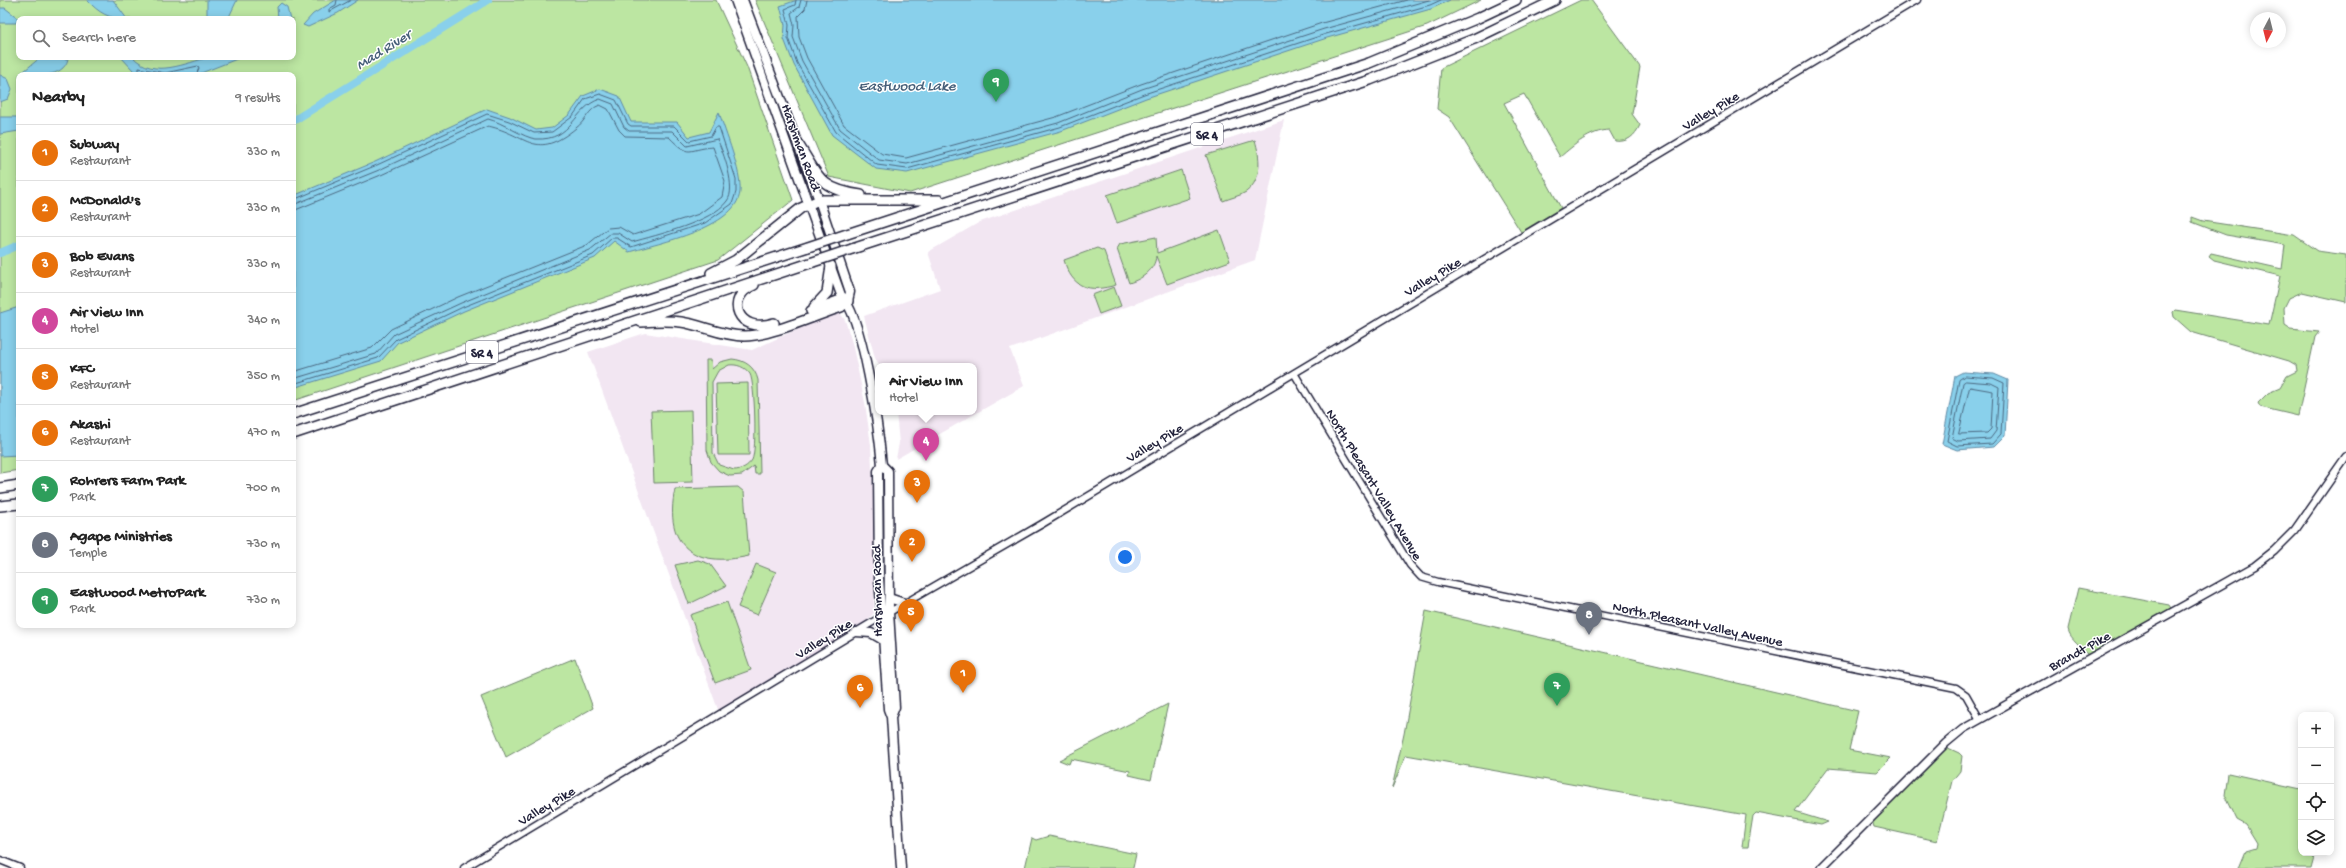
<!DOCTYPE html>
<html lang="en">
<head>
<meta charset="utf-8">
<style>
	:root { --surface:#fff; --page:#f2f2f2; --text:#222; --muted:#767676; --line:#e0e0e0; --accent:#c8321e }
	body { margin:0; font-family:"Gochi Hand",sans-serif; background:var(--page); color:var(--text) }
	.controls { position:absolute; right:12px; bottom:12px; display:grid; overflow:hidden; border-radius:8px; box-shadow:0 2px 10px #0003 }
	.controls button { width:36px; height:36px; display:grid; place-items:center; padding:0; border:0; border-bottom:1px solid var(--line); background:var(--surface); color:var(--text); font:20px sans-serif }
	.compass { position:absolute; left:2250px; top:12px; width:36px; height:36px; border-radius:50%; background:var(--surface); box-shadow:0 2px 10px #0003; rotate:187deg }
	.you { position:absolute; left:1125px; top:557px; width:14px; height:14px; margin:-10px; border:3px solid #fff; border-radius:50%; background:#1a73e8; box-shadow:0 0 0 6px #1a73e833 }
	.badge { display:grid; place-items:center; width:26px; height:26px; border-radius:50%; background:var(--accent); color:#fff; font-size:13px; font-weight:700 }
	.pin { position:absolute; translate:-50% -33px; filter:drop-shadow(0 1px 2px #0008) }
	.pin::after { content:''; position:absolute; top:21px; width:14px; height:12px; background:inherit; clip-path:polygon(0 0,100% 0,50% 100%) }
	.popup { position:absolute; left:875px; top:363px; width:102px; height:52px; box-sizing:border-box; display:grid; place-content:center; border-radius:8px; background:var(--surface); filter:drop-shadow(0 1px 3px #0005); font-size:13px; white-space:nowrap; color:var(--muted) }
	.popup b { font-size:15px; color:var(--text) }
	.popup::after { content:''; position:absolute; left:50%; top:100%; margin-left:-8px; border:8px solid transparent; border-top-color:var(--surface) }
	.list { margin:0; padding:0; list-style:none }
	h2 { display:flex; justify-content:space-between; align-items:center; height:52px; margin:0; padding:0 16px; font-size:17px }
	h2 small { font-size:13px; font-weight:400; color:var(--muted) }
	.list li { display:grid; grid-template-columns:26px 1fr auto; gap:12px; align-items:center; box-sizing:border-box; height:56px; padding:0 16px; border-top:1px solid var(--line) }
	.list b { display:block; font-size:15px; white-space:nowrap }
	.list p { margin:0; font-size:13px; white-space:nowrap; color:var(--muted) }
	.list em { font-size:13px; font-style:normal; color:var(--muted) }
	.icon { flex:none; width:22px; height:22px; fill:none; stroke:currentColor; stroke-width:2; stroke-linecap:round; stroke-linejoin:round }
	.map { position:relative; flex:none; width:2346px; height:868px; overflow:hidden }
	.search { position:absolute; background:var(--surface); box-shadow:0 2px 10px #0003; left:16px; top:16px; width:280px; height:44px; display:flex; align-items:center; gap:10px; box-sizing:border-box; padding:0 14px; border-radius:8px; color:var(--muted); font-size:15px }
	.panel { position:absolute; background:var(--surface); box-shadow:0 2px 10px #0003; left:16px; top:72px; width:280px; height:556px; border-radius:8px }
	.map>svg:first-child { display:block }
	.built { fill:#f2e6f2 }
	.green { fill:#bce6a2; stroke:#6f846e; fill-rule:evenodd }
	.water { fill:#89d0eb; stroke:#608aa5 }
	.lines { fill:none; stroke-linecap:round; stroke-linejoin:round }
	.shore { stroke:#4b6881; stroke-width:1 }
	.river { stroke:#89d0eb; stroke-width:8 }
	.tertiary-casing { stroke:#22223b; stroke-width:9 }
	.secondary-casing { stroke:#22223b; stroke-width:10 }
	.primary-casing { stroke:#22223b; stroke-width:11 }
	.motorway-casing { stroke:#22223b; stroke-width:12 }
	.tertiary { stroke:#fff; stroke-width:6 }
	.secondary { stroke:#fff; stroke-width:7 }
	.primary { stroke:#fff; stroke-width:8 }
	.motorway { stroke:#fff; stroke-width:9 }
	.motorway-bridge-casing { stroke:#22223b; stroke-width:12; stroke-linecap:butt }
	.motorway-bridge { stroke:#fff; stroke-width:9 }
	.labels { text-anchor:middle; stroke-width:3; stroke-linejoin:round; paint-order:stroke }
	.shield { fill:#fff; stroke:#646476; stroke-width:1 }
	.shield-label { font-size:13px; font-weight:bold; fill:#22223b }
	.street-label { font-size:14px; fill:#22223b; stroke:#fff }
	.water-label { font-size:15px; font-style:italic; fill:#465f79; stroke:#fff }
</style>
</head>
<body>
<div class="map">
<svg width="2346" height="868" viewBox="0 0 2346 868">
	<rect width="100%" height="100%" fill="#fff"/>
	<filter id="ink" filterUnits="userSpaceOnUse"><feTurbulence type="fractalNoise" baseFrequency=".025" numOctaves="2"/><feDisplacementMap in="SourceGraphic" scale="8" xChannelSelector="R" yChannelSelector="G"/><feConvolveMatrix kernelMatrix="1 2 1 2 8 2 1 2 1" color-interpolation-filters="sRGB"/></filter>
	<g filter="url(#ink)">
		<path class="built" d="M1284,120L1255,260L1010,349L1024,386L896,459L899,443L896,412H974V366H880L875,358L864,316L940,289L928,252L980,222Z
			M835,312L840,313L845,320L852,343L865,403L871,445L874,515V613L856,632L720,715L588,352L645,333L752,350Z"/>
		<path class="green" d="M0,0H716L747,67L793,200L718,260L293,401V75H19V470L0,473ZM19,19H293V57H19Z
			M755,0H1481L1427,26L910,193L829,177Z
			M1581,0H1591L1640,67L1632,114L1640,125C1635,136 1627,143 1615,141L1609,130C1590,131 1574,145 1560,157L1524,94L1504,103L1561,208L1521,232L1449,117L1437,109L1441,68Z
			M1255,140C1260,157 1263,179 1246,192C1240,196 1230,198 1223,201L1206,155Z
			M1181,170L1190,198L1117,223L1107,195Z
			M2192,217L2203,221L2294,235L2317,251L2346,255V302L2302,292L2289,298L2284,308L2285,325L2291,329L2319,332L2315,337L2298,416L2260,407L2258,403L2268,393L2280,388L2287,376L2297,371L2296,365L2289,361L2191,332L2174,317L2173,312L2175,310L2269,325L2280,276L2214,260L2209,256L2211,253L2282,269L2285,245L2226,235L2192,222Z
			M1219,230L1230,261L1167,284L1156,256C1155,270 1142,279 1129,283L1117,249L1120,244L1156,237L1157,253Z
			M1097,248L1104,251L1116,285C1089,293 1072,288 1064,260Z
			M1114,287L1121,306L1099,314L1092,295Z
			M732,359C745,360 755,367 758,380L760,474H755L754,466L742,475L730,476L719,471L711,462L707,450L706,360H711L712,369L720,362ZM729,365C737,364 745,367 750,374C755,384 757,450 752,460C748,466 741,470 734,470L719,465L713,453L712,382L718,371Z
			M748,383L749,455H718L716,384Z
			M691,410L693,482L654,483L651,411Z
			M738,487L744,492L749,556C695,568 663,547 675,489Z
			M698,560L710,564L726,586L689,604L675,565Z
			M756,564L776,572L757,615L738,607Z
			M2078,588L2169,605L2172,610L2088,656C2083,646 2070,640 2068,629Z
			M727,602L751,670L715,683L690,615Z
			M1426,611L1858,711L1849,750L1891,758L1877,772L1828,768L1795,812L1828,822L1821,825L1756,813L1753,816L1748,847H1742L1746,815L1406,755L1392,788L1404,734Z
			M575,658L593,708L506,757L481,697Z
			M1168,704L1151,780L1129,775L1130,771L1071,759L1069,764L1059,760Z
			M1946,747L1959,753L1962,756L1960,771L1952,781L1937,841L1874,827L1872,820Z
			M2228,773L2301,789V853H2315L2311,868H2239L2246,851L2256,848L2257,843L2246,825L2237,820L2225,795Z
			M1049,836L1136,854L1133,868H1025L1032,838L1036,840Z"/>
		<path class="water" d="M87,0H113L127,19C109,19 99,13 87,0Z
			M207,0H237L228,19H207Z
			M336,0H358L338,13L308,27L303,25L313,14Z
			M797,0H1450L1431,9L1327,38L1146,98L1061,131L907,173L876,169L832,135L794,65L784,39L785,25L780,6Z
			M281,3L287,7L290,19H278L277,7Z
			M0,8H5L18,18L16,23H0Z
			M41,57L68,59C63,79 35,75 19,75Z
			M121,57H133C154,79 185,63 210,57C220,55 232,57 242,57L196,75H135L133,70Z
			M0,75L8,79L12,89L8,99L0,102Z
			M600,89L619,96L631,122H677L689,137L709,132L719,112C725,132 742,172 740,192C736,228 659,243 629,252L614,241L595,258L464,311L398,342L381,361L293,388V196L375,162L487,109L510,117L536,130L552,128L569,115L583,96Z
			M0,117H19V131L0,134Z
			M19,307V455L0,456V313Z
			M1963,372L1994,374L2008,380L2005,436L1994,447L1957,450L1942,444L1955,376Z"/>
		<g class="lines">
			<path class="shore" d="M337,0L336,5L329,9V12L351,0
				M796,0L795,5L785,9L789,25L788,38L797,63L836,132L877,165L907,169L1060,127L1144,94L1326,34L1430,5L1441,0
				M801,0L799,7L791,13L794,25L793,37L802,61L840,129L879,160L907,164L1058,123L1142,89L1324,29L1429,0
				M807,0L805,9L798,16L799,37L807,58L844,125L882,154L906,158L1056,117L1141,84L1322,23L1407,0
				M139,75V68L165,73L198,66L199,68L196,75
				M293,200L377,165L487,114L509,121L534,133L552,132L572,117L585,99L600,94L616,100L628,124L631,126H674L689,141L711,136L716,127H719L736,179V192L732,204L705,223L631,247L617,238H612L593,255L463,307L396,339L378,358L293,384
				M293,205L379,170L488,119C502,122 524,138 536,139C573,141 573,108 600,99L613,104L624,127L629,131H672L687,146L717,139C723,151 737,189 727,201C712,222 657,235 632,242L618,233H611L590,250L461,303L394,334L376,354L293,379
				M293,211L381,175L488,126C529,135 534,162 576,128C586,121 588,109 600,105L608,109L619,130L625,136L669,137C691,159 686,149 713,147L725,181L722,197L699,214L633,235L619,227L608,228L587,245L458,297L391,329L372,348L293,372
				M1965,376L1993,378L2004,383L2001,434L1992,444L1957,446L1947,441L1959,380Z
				M1966,381L1991,383L1999,387L1996,431L1990,439L1958,441L1952,438L1963,383Z
				M1970,387L1993,391L1991,429L1987,433L1959,434Z"/>
			<path class="river" d="M293,121L488,0
				M0,253L19,245"/>
			<defs>
				<path id="tertiary" d="M1294,373L1410,565L1421,577L1438,582L1956,688L1966,695L1979,718
					M0,860L20,868
					M464,868L881,617L1042,524L1917,0"/>
				<path id="secondary" d="M1821,868L1946,743L1963,729L2255,566L2274,551L2295,530L2346,457"/>
				<path id="primary" d="M735,0L841,295C863,315 879,432 882,465L888,471L889,612L895,707L891,717
					M743,0L819,200L850,292L848,301
					M882,465L878,471L879,578L888,709L891,717L901,868
					M889,598L904,603
					M856,632L871,633L883,640"/>
				<path id="motorway" d="M798,144C819,176 818,189 861,195
					M847,234L1369,63L1478,18L1516,0
					M852,249L1370,80L1474,39L1555,0
					M711,273L736,260L801,208L819,200H939
					M754,285C724,297 737,335 774,323
					M814,307L827,293L831,266
					M811,311L838,301H848
					M641,322C654,321 667,320 681,322C702,325 722,336 744,336C770,336 814,316 841,307L848,301
					M293,414L808,247
					M293,434L813,262
					M0,488L19,485
					M0,506L19,504"/>
			</defs>
			<use href="#tertiary" class="tertiary-casing"/>
			<use href="#secondary" class="secondary-casing"/>
			<use href="#primary" class="primary-casing"/>
			<use href="#motorway" class="motorway-casing"/>
			<use href="#tertiary" class="tertiary"/>
			<use href="#secondary" class="secondary"/>
			<use href="#primary" class="primary"/>
			<use href="#motorway" class="motorway"/>
			<defs>
				<path id="motorway-bridge" d="M808,247L847,234
					M813,262L852,249"/>
			</defs>
			<use href="#motorway-bridge" class="motorway-bridge-casing"/>
			<use href="#motorway-bridge" class="motorway-bridge"/>
		</g>
	</g>
	<g class="labels">
		<g class="shield">
			<rect x="1191" y="123" width="32" height="22" rx="3"/>
			<rect x="466" y="341" width="32" height="22" rx="3"/>
		</g>
		<g class="shield-label">
			<text x="1207" y="139">SR 4</text>
			<text x="482" y="357">SR 4</text>
		</g>
		<g class="street-label">
			<text transform="translate(1710 110) rotate(-31)" y="5">Valley Pike</text>
			<text transform="translate(802 147) rotate(70)" y="5">Harshman Road</text>
			<text transform="translate(1432 276) rotate(-31)" y="5">Valley Pike</text>
			<text transform="translate(1154 442) rotate(-31)" y="5">Valley Pike</text>
			<text transform="translate(1375 484) rotate(59)" y="5">North Pleasant Valley Avenue</text>
			<text transform="translate(876 591) rotate(-91)" y="5">Harshman Road</text>
			<text transform="translate(1698 623) rotate(12)" y="5">North Pleasant Valley Avenue</text>
			<text transform="translate(823 638) rotate(-32)" y="5">Valley Pike</text>
			<text transform="translate(2079 650) rotate(-29)" y="5">Brandt Pike</text>
			<text transform="translate(546 805) rotate(-31)" y="5">Valley Pike</text>
		</g>
		<g class="water-label">
			<text transform="translate(383 49) rotate(-32)" y="5">Mad River</text>
			<text x="907" y="90">Eastwood Lake</text>
		</g>
	</g>
</svg>
<div class="controls">
<button>+</button>
<button>−</button>
<button><svg class="icon" aria-label="locate" viewBox="0 0 24 24"><circle cx="12" cy="12" r="6"/><path d="M12 2v4M12 18v4M2 12h4M18 12h4"/></svg></button>
<button><svg class="icon" aria-label="layers" viewBox="0 0 24 24"><path d="M12 4l9 5-9 5-9-5zM3 14l9 5 9-5"/></svg></button>
</div>
<svg class="compass" viewBox="-18 -18 36 36"><path d="M0-13l5 13h-10z" fill="#e53935"/><path d="M0 13l5-13h-10z" fill="#767676"/></svg>
<div class="you"></div>
<div class="pin badge" style="left:963px;top:693px;background:#e8710a">1</div>
<div class="pin badge" style="left:912px;top:562px;background:#e8710a">2</div>
<div class="pin badge" style="left:917px;top:503px;background:#e8710a">3</div>
<div class="pin badge" style="left:926px;top:461px;background:#d1479c">4</div>
<div class="popup"><b>Air View Inn</b>Hotel</div>
<div class="pin badge" style="left:911px;top:632px;background:#e8710a">5</div>
<div class="pin badge" style="left:860px;top:708px;background:#e8710a">6</div>
<div class="pin badge" style="left:1557px;top:706px;background:#2e9e5b">7</div>
<div class="pin badge" style="left:1589px;top:635px;background:#6b7280">8</div>
<div class="pin badge" style="left:996px;top:102px;background:#2e9e5b">9</div>
<div class="search"><svg class="icon" aria-label="search" viewBox="0 0 24 24"><circle cx="10" cy="10" r="6"/><path d="M15 15l6 6"/></svg>Search here</div>
<section class="panel">
<h2>Nearby<small>9 results</small></h2>
<ul class="list">
<li><span class="badge" style="background:#e8710a">1</span><div><b>Subway</b><p>Restaurant</p></div><em>330 m</em></li>
<li><span class="badge" style="background:#e8710a">2</span><div><b>McDonald's</b><p>Restaurant</p></div><em>330 m</em></li>
<li><span class="badge" style="background:#e8710a">3</span><div><b>Bob Evans</b><p>Restaurant</p></div><em>330 m</em></li>
<li><span class="badge" style="background:#d1479c">4</span><div><b>Air View Inn</b><p>Hotel</p></div><em>340 m</em></li>
<li><span class="badge" style="background:#e8710a">5</span><div><b>KFC</b><p>Restaurant</p></div><em>350 m</em></li>
<li><span class="badge" style="background:#e8710a">6</span><div><b>Akashi</b><p>Restaurant</p></div><em>470 m</em></li>
<li><span class="badge" style="background:#2e9e5b">7</span><div><b>Rohrers Farm Park</b><p>Park</p></div><em>700 m</em></li>
<li><span class="badge" style="background:#6b7280">8</span><div><b>Agape Ministries</b><p>Temple</p></div><em>730 m</em></li>
<li><span class="badge" style="background:#2e9e5b">9</span><div><b>Eastwood MetroPark</b><p>Park</p></div><em>730 m</em></li>
</ul>
</section>
</div>
</body>
</html>
